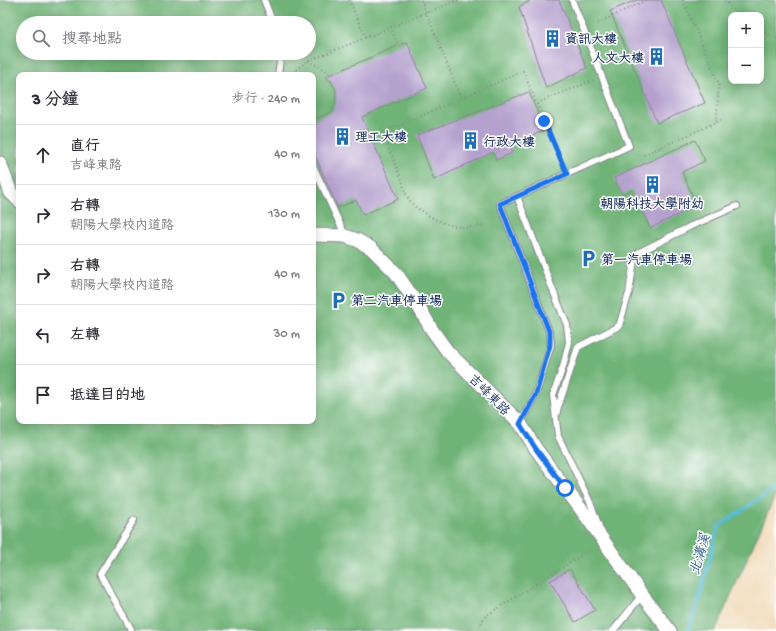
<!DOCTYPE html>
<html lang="zh-TW">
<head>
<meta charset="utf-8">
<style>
	:root { --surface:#fff; --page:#f7f7f7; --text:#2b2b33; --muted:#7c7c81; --line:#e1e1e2 }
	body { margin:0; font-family:"Gochi Hand","LXGW WenKai TC",sans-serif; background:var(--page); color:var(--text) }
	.controls { position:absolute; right:12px; top:12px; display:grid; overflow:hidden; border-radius:8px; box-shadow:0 2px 10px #0003 }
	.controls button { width:36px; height:36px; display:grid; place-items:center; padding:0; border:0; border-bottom:1px solid var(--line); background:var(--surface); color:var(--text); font:20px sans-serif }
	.stop { position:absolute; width:12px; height:12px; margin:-9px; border:3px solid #1a73e8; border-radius:50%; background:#fff }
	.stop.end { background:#1a73e8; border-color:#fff; box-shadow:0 1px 4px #0008 }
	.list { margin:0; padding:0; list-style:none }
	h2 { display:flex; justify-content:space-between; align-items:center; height:52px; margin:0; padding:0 16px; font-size:17px }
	h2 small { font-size:13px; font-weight:400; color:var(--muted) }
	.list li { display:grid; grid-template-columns:26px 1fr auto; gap:12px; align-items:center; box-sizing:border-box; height:60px; padding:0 16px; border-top:1px solid var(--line) }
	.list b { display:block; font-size:15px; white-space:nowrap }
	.list p { margin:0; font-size:13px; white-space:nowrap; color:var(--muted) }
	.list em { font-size:13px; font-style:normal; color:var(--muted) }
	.icon { flex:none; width:22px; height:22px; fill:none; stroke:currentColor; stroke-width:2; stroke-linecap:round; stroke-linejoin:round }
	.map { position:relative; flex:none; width:776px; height:631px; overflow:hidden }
	.search { position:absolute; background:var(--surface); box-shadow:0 2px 10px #0003; left:16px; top:16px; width:300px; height:44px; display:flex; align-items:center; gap:10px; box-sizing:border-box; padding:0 14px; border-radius:22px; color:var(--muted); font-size:15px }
	.panel { position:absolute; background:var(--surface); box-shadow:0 2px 10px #0003; left:16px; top:72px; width:300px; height:352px; border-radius:8px }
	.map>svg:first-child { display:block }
	.forest { fill:#70b377; stroke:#46716a; fill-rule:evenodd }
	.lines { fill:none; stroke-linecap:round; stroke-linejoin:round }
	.stream { stroke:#55b9d4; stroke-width:3.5 }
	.building { fill:#b5a1ce }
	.service-casing { stroke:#86858c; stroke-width:8 }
	.minor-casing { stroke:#86858c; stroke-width:15 }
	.path { stroke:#86858c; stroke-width:2; stroke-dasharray:1 3; stroke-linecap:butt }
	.service { stroke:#fff; stroke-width:6 }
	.minor { stroke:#fff; stroke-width:13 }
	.route { stroke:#1a73e8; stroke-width:5 }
	.labels { text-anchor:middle; stroke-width:3; stroke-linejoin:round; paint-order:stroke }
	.poi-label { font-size:13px; font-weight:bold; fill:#1b2f5e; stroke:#fff; text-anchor:start }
	.street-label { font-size:13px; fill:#1b2f5e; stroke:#fff }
	.water-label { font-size:14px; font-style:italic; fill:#2f5f87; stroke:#fff }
</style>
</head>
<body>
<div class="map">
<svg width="776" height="631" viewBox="0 0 776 631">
	<rect width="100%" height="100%" fill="#fff"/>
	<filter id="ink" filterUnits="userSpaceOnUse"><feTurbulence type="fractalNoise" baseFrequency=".025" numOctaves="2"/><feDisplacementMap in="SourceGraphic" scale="8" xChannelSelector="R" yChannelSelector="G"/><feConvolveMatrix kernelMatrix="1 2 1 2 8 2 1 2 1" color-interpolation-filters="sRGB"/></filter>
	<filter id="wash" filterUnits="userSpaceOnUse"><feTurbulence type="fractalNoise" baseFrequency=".012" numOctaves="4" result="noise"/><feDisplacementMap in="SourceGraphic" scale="16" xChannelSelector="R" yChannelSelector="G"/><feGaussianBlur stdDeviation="0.9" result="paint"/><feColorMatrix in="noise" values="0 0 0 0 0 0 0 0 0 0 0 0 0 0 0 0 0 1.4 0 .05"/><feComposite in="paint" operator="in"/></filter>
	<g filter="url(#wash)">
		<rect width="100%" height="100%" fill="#f0dbb9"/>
		<path class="forest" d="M0,0H776V494L715,631H0ZM731,15H761V81H731ZM23,23H309V53H23ZM19,75H313V421H19Z"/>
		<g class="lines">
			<path class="stream" d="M688,631L698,603L718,527L776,487"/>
		</g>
		<g id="blocks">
			<path class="building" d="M531,0H559L587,68L546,88L519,7Z
				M637,0H661L705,103L657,123L610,11Z
				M407,42L427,88L362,117L398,199L363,215L356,200L338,208L313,151V120L332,112L336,102V90L331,81L325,77Z
				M529,92L545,130L510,146L512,153L496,160L493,152L434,180L417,135Z
				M695,140L705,161L682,172L697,206L650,228L632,190L622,194L614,178Z
				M570,569L595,610L575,622L550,581Z"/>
		</g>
	</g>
	<g filter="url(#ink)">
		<use href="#blocks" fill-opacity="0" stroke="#86858c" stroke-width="1"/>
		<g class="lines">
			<defs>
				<path id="service" d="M264,0L273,23
					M278,75L281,53
					M313,166L345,235
					M517,196L552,288L567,325L569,342L563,367L553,395L558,436L589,500L599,526
					M557,412V410L578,347L619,326L629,293L634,260L638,253L691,226L737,206
					M520,423L536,394L551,345L550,334L500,204L629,146L572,0
					M130,631L131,629L100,574L134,520
					M613,631L642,595"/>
				<path id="minor" d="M0,163L11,193L19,201
					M313,235L345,236L357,240L371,248L396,273L419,307L432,330L448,352L520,423L536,449L586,516L642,595L670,631"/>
			</defs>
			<use href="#service" class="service-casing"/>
			<use href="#minor" class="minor-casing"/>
			<path class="path" d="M349,0L366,38
				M421,0L461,98
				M527,0V1
				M683,0L719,84L716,122
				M725,0L737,15
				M598,23L646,0
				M391,27L398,46
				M761,31L776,38
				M308,61L324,69L330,74
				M290,75L307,61L323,55L458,0
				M537,103L594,80
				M644,155L721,120
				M483,225C462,231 439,224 422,211C418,209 413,205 410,201C405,195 404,186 401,178C395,163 388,148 382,133L523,71L563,165
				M478,631L484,617L593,548"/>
			<use href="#service" class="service"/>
			<use href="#minor" class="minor"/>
		</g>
	</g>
	<g class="lines" filter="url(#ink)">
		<path class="route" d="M544,121L567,174L500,204L550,334V345L536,394L520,424L536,449L565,488"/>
	</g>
	<defs>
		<symbol id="building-bare" viewBox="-9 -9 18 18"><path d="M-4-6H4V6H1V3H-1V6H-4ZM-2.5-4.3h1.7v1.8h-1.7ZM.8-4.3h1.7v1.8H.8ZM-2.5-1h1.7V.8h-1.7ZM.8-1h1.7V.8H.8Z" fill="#1f6fb2" stroke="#fff" stroke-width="2.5" paint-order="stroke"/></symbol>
		<symbol id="parking-bare" viewBox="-9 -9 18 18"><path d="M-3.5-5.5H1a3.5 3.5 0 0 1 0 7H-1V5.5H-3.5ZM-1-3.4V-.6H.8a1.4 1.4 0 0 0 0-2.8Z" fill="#1f6fb2" stroke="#fff" stroke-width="2.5" paint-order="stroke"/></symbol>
	</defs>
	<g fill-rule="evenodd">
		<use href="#building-bare" x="540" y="26" width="25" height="25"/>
		<use href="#building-bare" x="644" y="44" width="25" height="25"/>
		<use href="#building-bare" x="330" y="124" width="25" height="25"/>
		<use href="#building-bare" x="458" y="128" width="25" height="25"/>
		<use href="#building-bare" x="640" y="172" width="25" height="25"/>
		<use href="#parking-bare" x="576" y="246" width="25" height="25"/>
		<use href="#parking-bare" x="326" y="288" width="25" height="25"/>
	</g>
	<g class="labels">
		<g class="poi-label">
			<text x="565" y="43">資訊大樓</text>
			<text x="644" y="62" text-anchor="end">人文大樓</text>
			<text x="355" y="141">理工大樓</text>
			<text x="483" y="146">行政大樓</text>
			<text x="652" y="208" text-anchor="middle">朝陽科技大學附幼</text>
			<text x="601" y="264">第一汽車停車場</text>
			<text x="351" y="305">第二汽車停車場</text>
		</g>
		<g class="street-label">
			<text transform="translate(490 394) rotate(45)" y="5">吉峰東路</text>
		</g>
		<g class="water-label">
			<text transform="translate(699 554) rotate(-74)" y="5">北溝溪</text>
		</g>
	</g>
</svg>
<div class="controls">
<button>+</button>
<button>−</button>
</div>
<div class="stop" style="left:565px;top:488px"></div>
<div class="stop end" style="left:544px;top:121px"></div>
<div class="search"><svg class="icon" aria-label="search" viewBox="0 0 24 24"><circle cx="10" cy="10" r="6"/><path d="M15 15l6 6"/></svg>搜尋地點</div>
<section class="panel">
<h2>3 分鐘<small>步行 · 240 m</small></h2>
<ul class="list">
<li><svg class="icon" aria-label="ahead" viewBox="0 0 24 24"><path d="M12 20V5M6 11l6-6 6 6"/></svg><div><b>直行</b><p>吉峰東路</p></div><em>40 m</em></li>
<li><svg class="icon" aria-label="right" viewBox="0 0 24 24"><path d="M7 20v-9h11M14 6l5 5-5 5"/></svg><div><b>右轉</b><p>朝陽大學校內道路</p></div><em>130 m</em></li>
<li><svg class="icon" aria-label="right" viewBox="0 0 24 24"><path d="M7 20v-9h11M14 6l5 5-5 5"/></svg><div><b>右轉</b><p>朝陽大學校內道路</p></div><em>40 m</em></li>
<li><svg class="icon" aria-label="left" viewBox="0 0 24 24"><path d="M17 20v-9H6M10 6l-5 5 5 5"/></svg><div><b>左轉</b></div><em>30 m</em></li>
<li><svg class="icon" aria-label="arrive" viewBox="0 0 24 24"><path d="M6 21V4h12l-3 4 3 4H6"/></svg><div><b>抵達目的地</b></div></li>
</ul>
</section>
</div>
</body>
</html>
